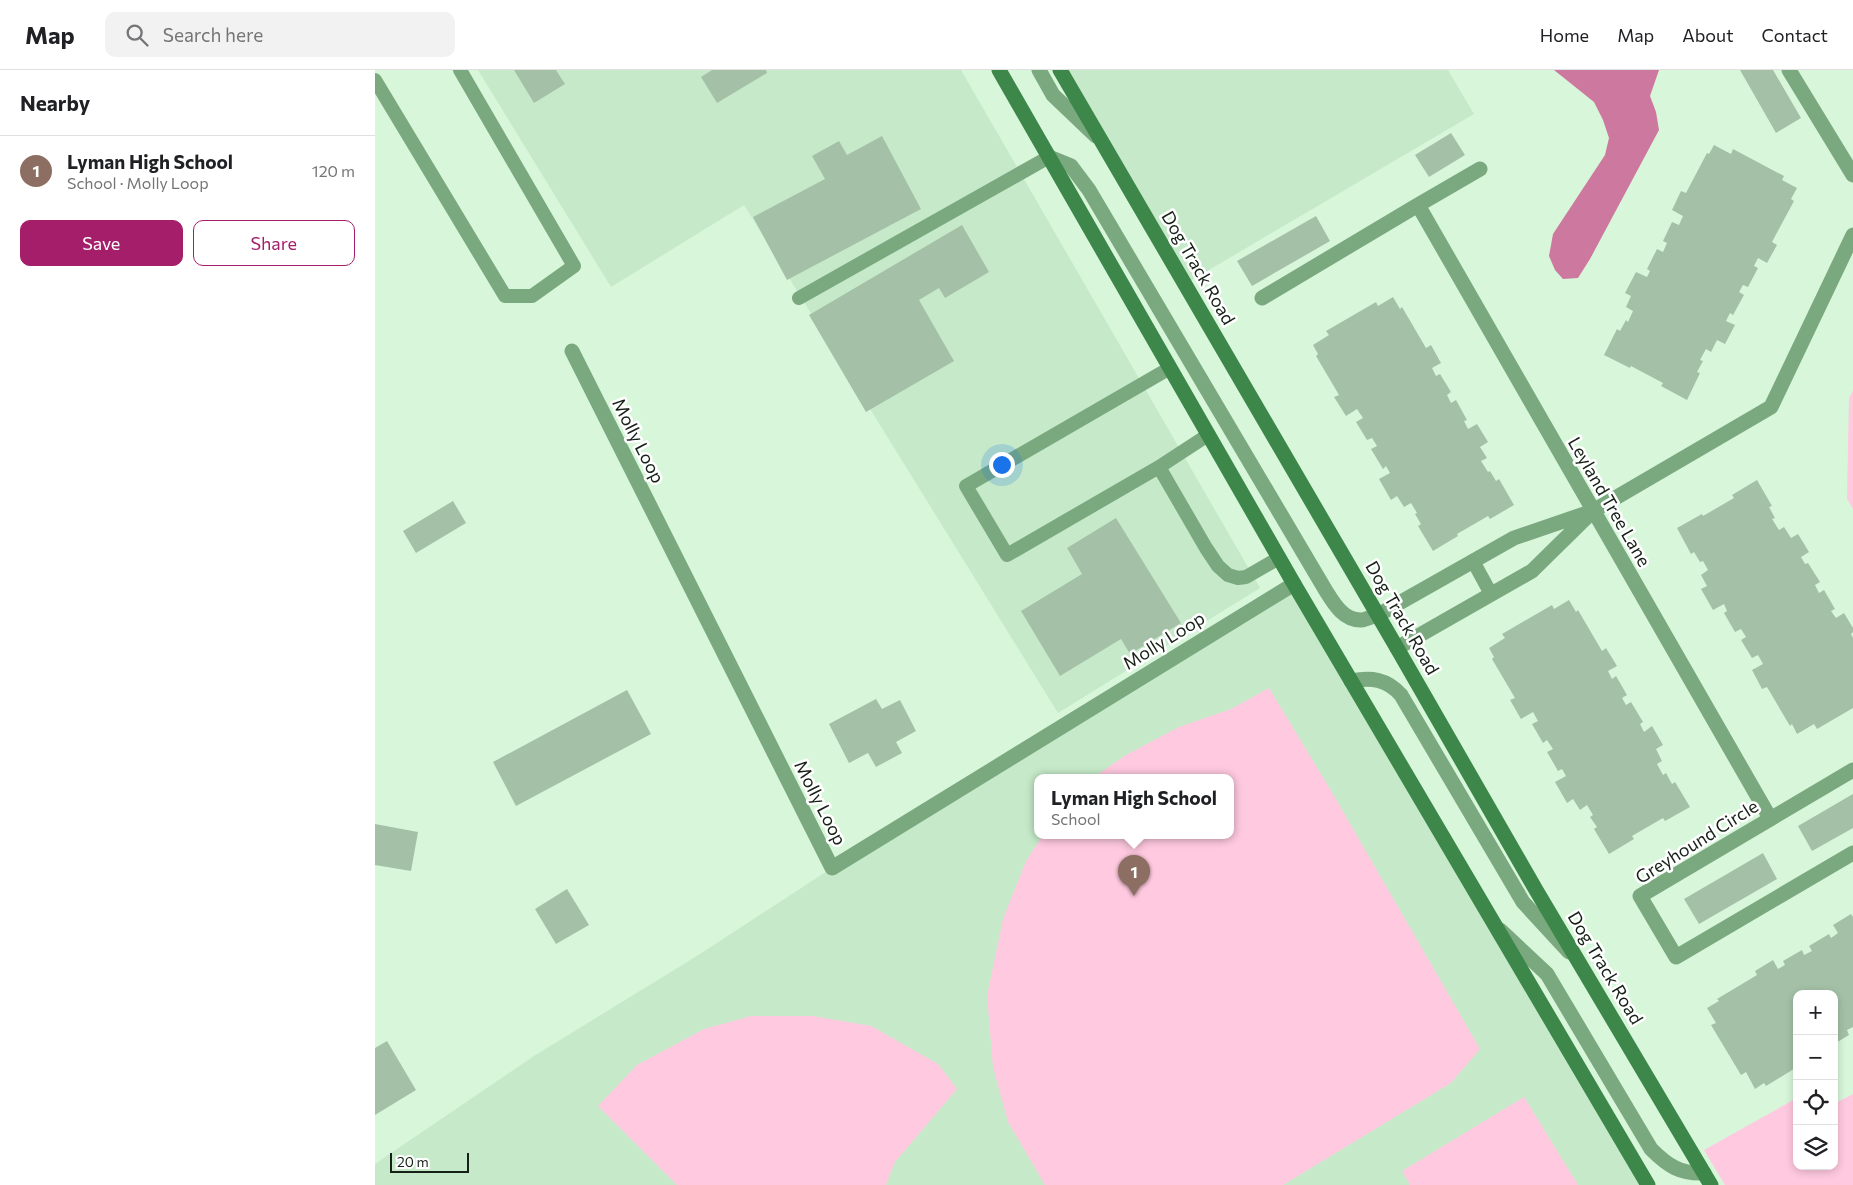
<!DOCTYPE html>
<html lang="en">
<head>
<meta charset="utf-8">
<style>
	:root { --surface:#fff; --page:#f2f2f2; --text:#202124; --muted:#757577; --line:#e0e0e0; --accent:#a41e6a }
	body { margin:0; font-family:Commissioner,sans-serif; background:var(--page); color:var(--text) }
	.controls { position:absolute; right:15px; bottom:15px; display:grid; overflow:hidden; border-radius:10px; box-shadow:0 2px 8px #0003 }
	.controls button { width:45px; height:45px; display:grid; place-items:center; padding:0; border:0; border-bottom:1px solid var(--line); background:var(--surface); color:var(--text); font:25px sans-serif }
	.scale { position:absolute; left:15px; bottom:12px; width:79px; box-sizing:border-box; padding-left:5px; border:2px solid #152016; border-top:0; font-size:14px; line-height:18px; white-space:nowrap; color:#152016; -webkit-text-stroke:4px #fff; paint-order:stroke }
	.you { position:absolute; left:626px; top:394px; width:18px; height:18px; margin:-12px; border:4px solid #fff; border-radius:50%; background:#1a73e8; box-shadow:0 0 0 8px #1a73e833 }
	.badge { display:grid; place-items:center; width:32px; height:32px; border-radius:50%; background:var(--accent); color:#fff; font-size:16px; font-weight:700 }
	.pin { position:absolute; translate:-50% -41px; filter:drop-shadow(0 1px 2px #0008) }
	.pin::after { content:''; position:absolute; top:26px; width:18px; height:15px; background:inherit; clip-path:polygon(0 0,100% 0,50% 100%) }
	.popup { position:absolute; left:659px; top:704px; width:200px; height:65px; box-sizing:border-box; display:grid; place-content:center; border-radius:10px; background:var(--surface); filter:drop-shadow(0 1px 4px #0005); font-size:16px; white-space:nowrap; color:var(--muted) }
	.popup b { font-size:19px; color:var(--text) }
	.popup::after { content:''; position:absolute; left:50%; top:100%; margin-left:-10px; border:10px solid transparent; border-top-color:var(--surface) }
	.list { margin:0; padding:0; list-style:none }
	h2 { display:flex; justify-content:space-between; align-items:center; height:65px; margin:0; padding:0 20px; font-size:21px }
	h2 small { font-size:16px; font-weight:400; color:var(--muted) }
	.list li { display:grid; grid-template-columns:32px 1fr auto; gap:15px; align-items:center; box-sizing:border-box; height:70px; padding:0 20px; border-top:1px solid var(--line) }
	.list b { display:block; font-size:19px; white-space:nowrap }
	.list p { margin:0; font-size:16px; white-space:nowrap; color:var(--muted) }
	.list em { font-size:16px; font-style:normal; color:var(--muted) }
	.actions { display:flex; gap:10px; padding:15px 20px }
	.actions a { flex:1; padding:11px 0; border:1px solid var(--accent); border-radius:10px; text-align:center; font-size:18px; color:var(--accent) }
	.actions .main { background:var(--accent); color:#fff }
	.icon { flex:none; width:28px; height:28px; fill:none; stroke:currentColor; stroke-width:2; stroke-linecap:round; stroke-linejoin:round }
	.map { position:relative; flex:none; width:1478px; height:1115px; overflow:hidden }
	header { display:flex; align-items:center; gap:30px; box-sizing:border-box; height:70px; padding:0 25px; background:var(--surface); border-bottom:1px solid var(--line) }
	header strong { font-size:24px }
	nav { display:flex; gap:28px; margin-inline-start:auto; font-size:18px }
	.search { width:350px; height:45px; background:var(--page); display:flex; align-items:center; gap:12px; box-sizing:border-box; padding:0 18px; border-radius:10px; color:var(--muted); font-size:19px }
	main { display:flex }
	aside { flex:1; background:var(--surface) }
	.map>svg:first-child { display:block }
	.built { fill:#c6eac9; fill-rule:evenodd }
	.green { fill:#ffc9df }
	.water { fill:#cd789f }
	.building { fill:#a4c1a7 }
	.lines { fill:none; stroke-linecap:round; stroke-linejoin:round }
	.lane { stroke:#7aa97f; stroke-width:14 }
	.street { stroke:#7aa97f; stroke-width:15 }
	.secondary { stroke:#3d874a; stroke-width:15 }
	.labels { text-anchor:middle; stroke-width:5; stroke-linejoin:round; paint-order:stroke }
	.street-label { font-size:18px; fill:#152016; stroke:#fff }
</style>
</head>
<body>
<header>
<strong>Map</strong>
<div class="search"><svg class="icon" aria-label="search" viewBox="0 0 24 24"><circle cx="10" cy="10" r="6"/><path d="M15 15l6 6"/></svg>Search here</div>
<nav><a>Home</a><a>Map</a><a>About</a><a>Contact</a></nav>
</header>
<main>
<aside>
<h2>Nearby<small></small></h2>
<ul class="list">
<li><span class="badge" style="background:#8d6e63">1</span><div><b>Lyman High School</b><p>School · Molly Loop</p></div><em>120 m</em></li>
</ul>
<div class="actions"><a class="main">Save</a><a>Share</a></div>
</aside>
<div class="map">
<svg width="1478" height="1115" viewBox="0 0 1478 1115">
	<rect width="100%" height="100%" fill="#d8f6da"/>
	<path class="built" d="M103,0H586L885,518L683,643L369,135L236,217Z
		M685,0H1073L1099,44L810,214Z
		M919,514L1273,1115H0V1094L159,986L325,884L463,794ZM663,707H855V765H663Z"/>
	<path class="green" d="M1478,321V439L1472,429L1474,328Z
		M894,618L955,719L1105,979L1076,1013L908,1115H670L633,1052L618,997L612,926L628,849L651,791L668,765H855V707H719L751,685L804,657L856,639Z
		M376,946H438L496,956L563,994L582,1019L520,1092L511,1115H302L223,1036L262,995L329,959Z
		M1478,1024V1115H1350L1329,1080L1422,1028V1096H1459V1034Z
		M1149,1027L1203,1115H1035L1027,1101Z"/>
	<path class="water" d="M1179,0H1284L1275,26L1281,42L1284,60L1215,189L1203,208L1188,209L1180,200L1174,186L1178,164L1230,85L1234,68L1228,50L1219,32Z"/>
	<path class="building" d="M139,0H181L190,14L159,33Z
		M337,0H391L392,3L342,33L326,7Z
		M1365,0H1398L1426,48L1401,63Z
		M1076,63L1090,85L1054,107L1040,85Z
		M507,66L546,139L412,210L378,147L450,109L437,86L464,71L472,85Z
		M1339,75L1356,84L1358,79L1409,106L1407,110L1422,118L1416,129L1419,131L1397,172L1402,175L1392,193L1383,188L1379,196L1383,198L1373,217L1368,215L1364,222L1369,225L1358,245L1355,243L1351,251L1360,255L1350,274L1342,270L1336,282L1331,279L1325,290L1328,291L1322,302L1325,303L1312,330L1286,316L1288,313L1256,296L1255,298L1229,285L1242,259L1245,261L1251,250L1253,252L1258,241L1251,237L1256,226L1250,223L1261,202L1272,207L1275,201L1272,199L1282,179L1288,182L1292,173L1288,171L1297,152L1304,155L1308,146L1297,140L1306,121L1311,123L1332,83L1334,84Z
		M941,146L955,171L877,216L862,191Z
		M587,155L614,202L570,228L564,218L544,230L579,291L491,342L434,245Z
		M1018,227L1025,239L1027,237L1051,278L1056,275L1066,293L1057,298L1061,306L1065,304L1076,322L1072,325L1076,333L1081,330L1092,350L1089,351L1093,359L1102,354L1113,372L1105,377L1112,388L1106,391L1113,402L1115,401L1121,411L1124,409L1139,435L1115,449L1113,446L1082,464L1083,466L1058,481L1043,456L1046,454L1040,444L1042,443L1036,433L1029,437L1022,426L1016,430L1004,409L1015,403L1011,396L1008,399L996,379L1002,376L997,368L992,370L981,352L988,348L982,339L971,346L959,327L964,325L941,286L943,284L938,275L954,265L951,261L1001,232L1003,236Z
		M1382,410L1397,436L1394,437L1400,448L1397,449L1404,460L1409,457L1416,468L1423,464L1434,482L1426,487L1430,494L1433,493L1445,512L1440,515L1444,523L1449,520L1460,539L1456,541L1461,548L1469,543L1478,558V562L1476,564L1478,568V638L1442,659L1439,654L1422,664L1417,654L1415,656L1392,617L1387,619L1377,600L1388,594L1383,585L1377,588L1366,570L1371,567L1366,559L1360,562L1349,543L1352,541L1349,534L1338,540L1326,519L1332,516L1326,505L1333,500L1328,491L1325,492L1319,482L1316,484L1302,458L1327,444L1328,446L1359,428L1357,425Z
		M78,431L91,453L41,483L28,461Z
		M741,448L806,553L755,584L746,569L685,606L646,541L707,504L692,478Z
		M1194,530L1201,542L1203,540L1227,581L1231,578L1242,596L1233,601L1237,609L1241,606L1252,625L1247,628L1251,635L1256,632L1268,652L1265,654L1269,662L1277,656L1288,675L1281,679L1287,691L1282,694L1288,705L1291,703L1297,714L1300,712L1315,737L1290,751L1288,748L1257,766L1259,769L1234,784L1219,759L1222,757L1215,747L1218,745L1212,735L1205,740L1198,729L1192,733L1180,712L1191,706L1187,699L1183,701L1172,682L1178,679L1172,670L1168,673L1157,654L1163,651L1158,642L1146,649L1135,630L1140,628L1117,589L1119,587L1114,578L1130,568L1127,564L1177,535L1179,539Z
		M252,620L276,664L141,736L118,692Z
		M501,629L507,639L525,630L541,661L521,672L527,683L501,697L493,683L474,693L454,654Z
		M1478,724V758L1437,781L1423,756Z
		M0,754L43,762L36,801L0,795Z
		M1388,783L1402,809L1324,854L1309,829Z
		M192,819L214,855L181,874L160,839Z
		M1476,844L1478,847V957L1472,960L1474,965L1459,974V924H1422V997L1391,1016L1389,1013L1380,1019L1371,1002L1366,1005L1336,955L1341,953L1332,938L1344,931L1342,929L1382,905L1380,901L1398,890L1403,899L1410,895L1408,891L1427,880L1429,885L1437,881L1434,876L1454,864L1456,868L1463,863L1458,855Z
		M12,971L41,1020L0,1045V978Z"/>
	<g class="lines">
		<path class="lane" d="M0,10L130,226H157L199,196L85,0
			M424,228L674,87
			M833,365L784,397L831,478L843,496L853,505L863,508L871,507L904,488
			M784,397L632,485L591,416L795,298
			M1098,491L1116,524"/>
		<path class="street" d="M664,0L678,25L721,66
			M1414,0L1478,105
			M674,87L696,96L714,120L951,521C959,534 969,551 987,550C992,549 998,546 1003,545L1139,468L1218,441L1396,337L1478,165
			M1043,135L1105,99
			M887,228L1043,135L1395,748
			M197,281L457,798L919,514
			M1022,578L1157,501L1215,444
			M976,611C996,607 1012,609 1026,625L1148,832L1194,882
			M1478,700L1265,826L1301,887L1478,783
			M1125,860L1172,904L1276,1079C1293,1096 1305,1104 1329,1103"/>
		<path class="secondary" d="M624,0L919,514L1273,1115
			M685,0L1022,578L1161,820L1336,1115"/>
	</g>
	<g class="labels">
		<g class="street-label">
			<text transform="translate(823 198) rotate(60)" y="6">Dog Track Road</text>
			<text transform="translate(263 371) rotate(63)" y="6">Molly Loop</text>
			<text transform="translate(1234 432) rotate(60)" y="6">Leyland Tree Lane</text>
			<text transform="translate(1027 548) rotate(60)" y="6">Dog Track Road</text>
			<text transform="translate(789 571) rotate(-32)" y="6">Molly Loop</text>
			<text transform="translate(445 733) rotate(63)" y="6">Molly Loop</text>
			<text transform="translate(1322 772) rotate(-32)" y="6">Greyhound Circle</text>
			<text transform="translate(1230 898) rotate(59)" y="6">Dog Track Road</text>
		</g>
	</g>
</svg>
<div class="controls">
<button>+</button>
<button>−</button>
<button><svg class="icon" aria-label="locate" viewBox="0 0 24 24"><circle cx="12" cy="12" r="6"/><path d="M12 2v4M12 18v4M2 12h4M18 12h4"/></svg></button>
<button><svg class="icon" aria-label="layers" viewBox="0 0 24 24"><path d="M12 4l9 5-9 5-9-5zM3 14l9 5 9-5"/></svg></button>
</div>
<div class="scale">20 m</div>
<div class="you"></div>
<div class="pin badge" style="left:759px;top:826px;background:#8d6e63">1</div>
<div class="popup"><b>Lyman High School</b>School</div>
</div>
</main>
</body>
</html>
